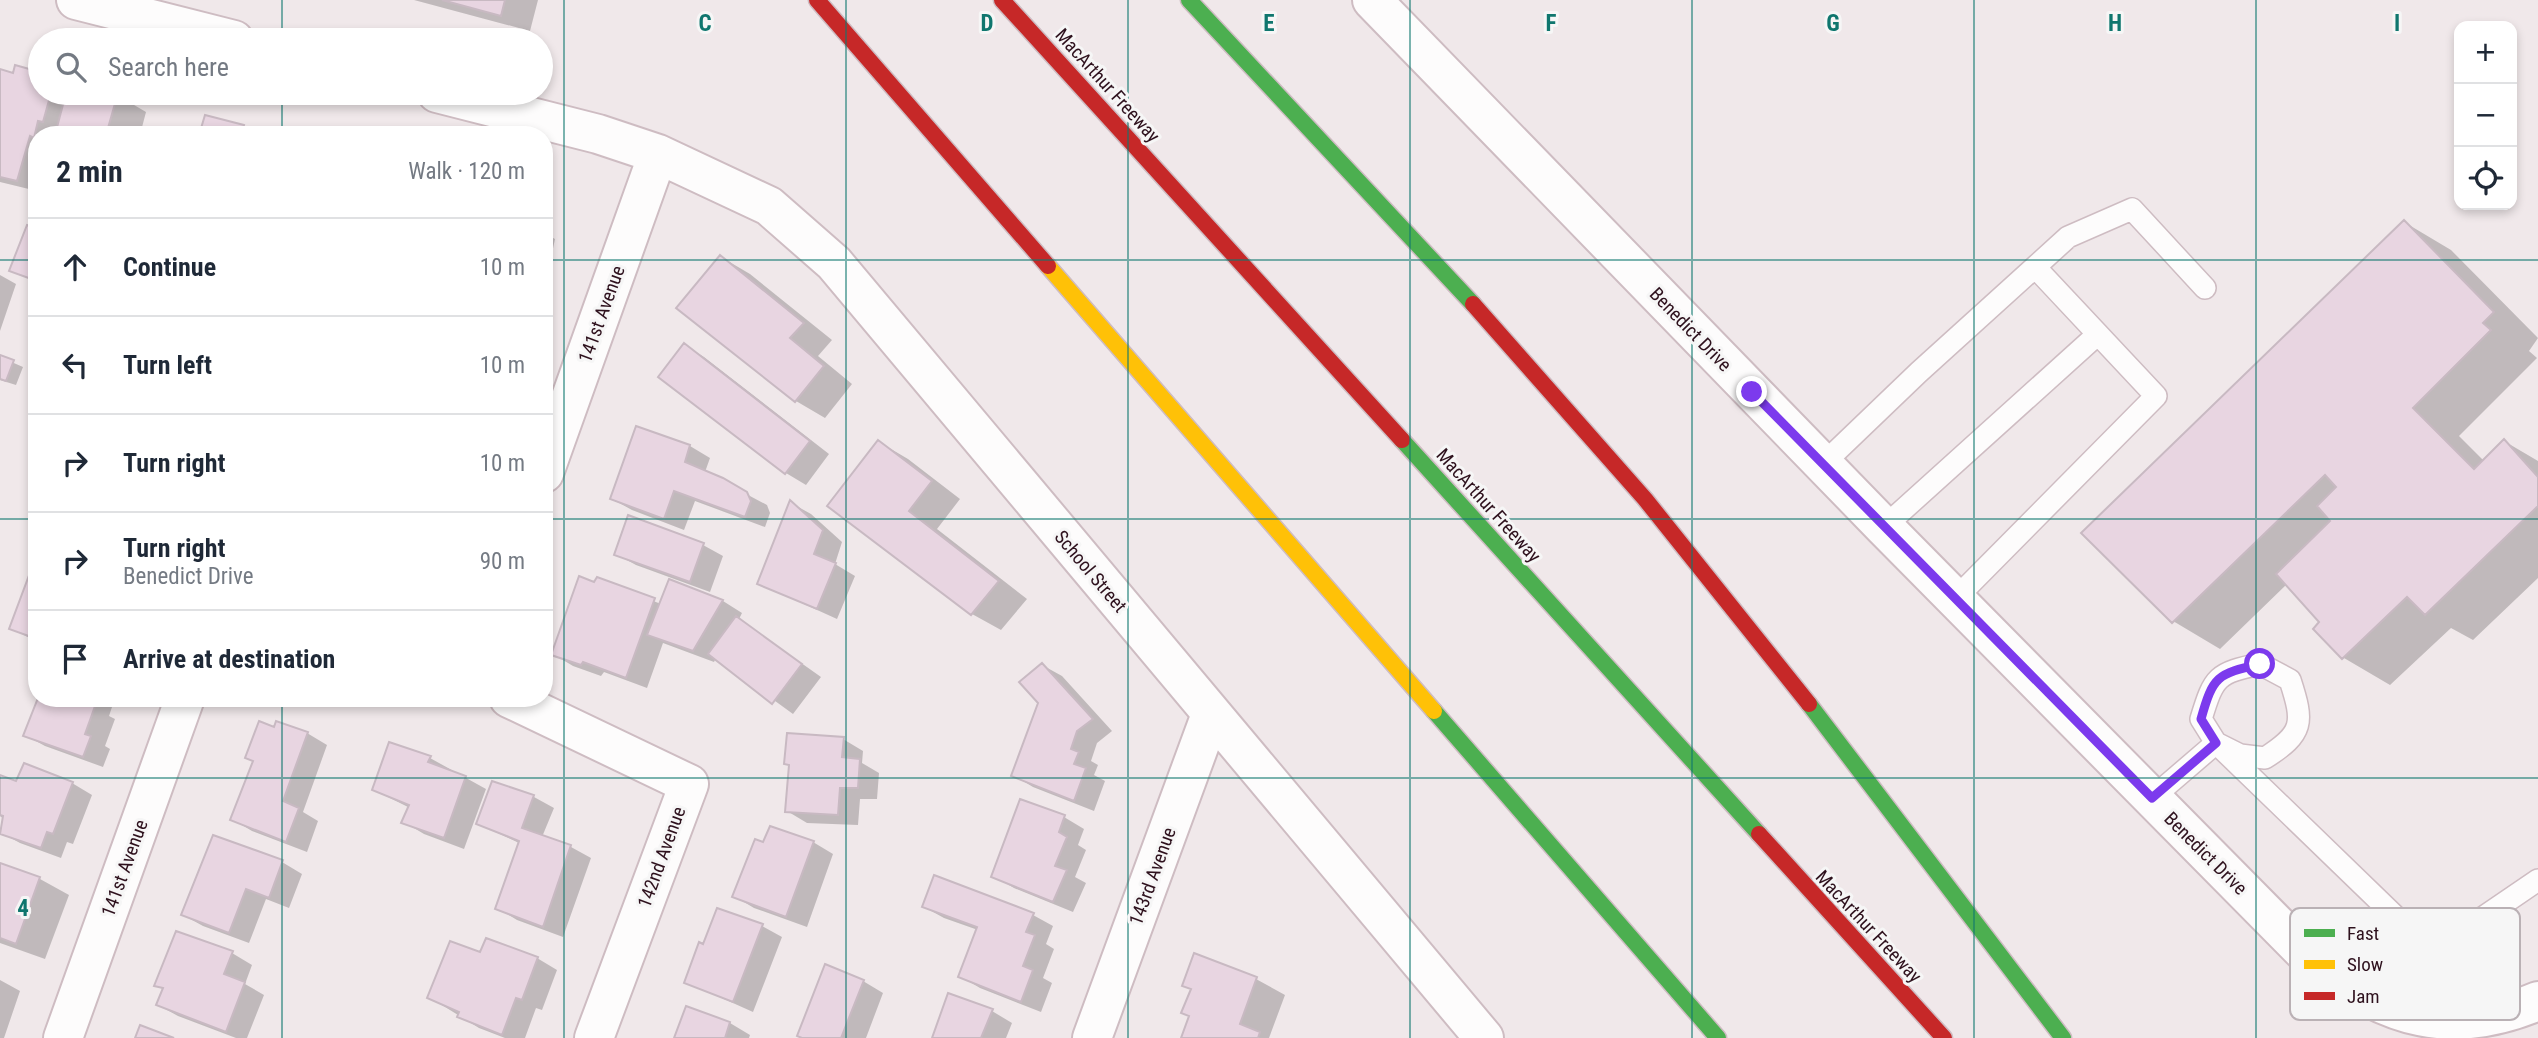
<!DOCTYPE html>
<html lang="en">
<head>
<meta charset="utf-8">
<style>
	:root { --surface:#fff; --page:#f6f6f7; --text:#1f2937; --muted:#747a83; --line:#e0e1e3 }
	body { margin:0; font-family:"Roboto Condensed",sans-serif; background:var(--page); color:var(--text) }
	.controls { position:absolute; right:21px; top:21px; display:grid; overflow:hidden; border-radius:14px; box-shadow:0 4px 10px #0003 }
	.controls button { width:63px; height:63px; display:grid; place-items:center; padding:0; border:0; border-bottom:2px solid var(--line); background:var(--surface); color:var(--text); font:35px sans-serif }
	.stop { position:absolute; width:21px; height:21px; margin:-16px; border:5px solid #7c3aed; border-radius:50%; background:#fff }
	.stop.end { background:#7c3aed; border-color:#fff; box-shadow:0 2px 7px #0008 }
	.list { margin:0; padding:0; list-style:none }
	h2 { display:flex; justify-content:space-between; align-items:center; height:91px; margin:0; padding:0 28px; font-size:30px }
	h2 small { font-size:23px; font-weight:400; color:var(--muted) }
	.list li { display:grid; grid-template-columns:46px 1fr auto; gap:21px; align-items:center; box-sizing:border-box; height:98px; padding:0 28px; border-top:2px solid var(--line) }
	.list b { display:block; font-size:26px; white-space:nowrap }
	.list p { margin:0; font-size:23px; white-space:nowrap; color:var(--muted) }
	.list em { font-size:23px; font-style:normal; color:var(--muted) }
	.icon { flex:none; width:38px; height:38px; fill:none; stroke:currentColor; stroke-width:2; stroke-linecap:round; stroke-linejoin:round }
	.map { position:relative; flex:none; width:2538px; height:1038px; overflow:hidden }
	.search { position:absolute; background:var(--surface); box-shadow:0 4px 10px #0003; left:28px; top:28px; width:525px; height:77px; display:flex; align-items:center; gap:18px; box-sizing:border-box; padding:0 24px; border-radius:38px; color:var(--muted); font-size:26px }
	.panel { position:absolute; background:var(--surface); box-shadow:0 4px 10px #0003; left:28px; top:126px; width:525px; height:581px; border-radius:28px }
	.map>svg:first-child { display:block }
	.shadow { fill:#0003 }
	.building { fill:#e8d5e1; stroke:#c8b9c2; stroke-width:2 }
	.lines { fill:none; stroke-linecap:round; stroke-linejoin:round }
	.lane-casing { stroke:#cebcc2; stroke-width:24 }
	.street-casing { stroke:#cebcc2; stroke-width:42 }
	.fast-casing { stroke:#cebcc2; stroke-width:19 }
	.slow-casing { stroke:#cebcc2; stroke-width:19 }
	.jam-casing { stroke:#cebcc2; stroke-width:19 }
	.lane { stroke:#fdfcfc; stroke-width:21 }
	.street { stroke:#fdfcfc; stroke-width:38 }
	.fast { stroke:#4caf50; stroke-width:16 }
	.slow { stroke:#ffc107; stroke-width:16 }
	.jam { stroke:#c62828; stroke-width:16 }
	.route { stroke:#7c3aed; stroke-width:9 }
	.grid { fill:none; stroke:#0f766e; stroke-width:2; stroke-opacity:0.55 }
	.labels { text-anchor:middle; stroke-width:6; stroke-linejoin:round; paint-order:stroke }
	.street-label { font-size:19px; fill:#2e111d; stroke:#f6f6f6 }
	.key { fill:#f6f6f6; stroke:#bab1b5; stroke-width:2 }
	.key-label { font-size:19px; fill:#2e111d }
	.grid-label { font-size:23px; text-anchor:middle; font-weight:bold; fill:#0f766e; stroke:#f6f6f6; stroke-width:6; stroke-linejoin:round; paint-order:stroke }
</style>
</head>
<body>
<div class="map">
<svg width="2538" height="1038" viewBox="0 0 2538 1038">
	<rect width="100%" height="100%" fill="#f0e8ea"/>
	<path class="shadow" d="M414,0H538L530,31Z
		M17,67L40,73V93L117,95L146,112L140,135H37V191L0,182V71L14,75Z
		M243,126L257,135H201Z
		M2404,222L2451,250L2538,338L2529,351L2537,358L2459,436L2484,461L2504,441L2538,461V578L2473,640L2451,628L2390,685L2344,658L2315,629L2322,621L2287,584L2220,649L2173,621Z
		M544,233L555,239L544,291Z
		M721,257L750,274L832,340L818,356L852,384L825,418L796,401L679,308Z
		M0,275L16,284L0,331Z
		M684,345L704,357L829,454L806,485L786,473L661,377Z
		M0,357L23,367L16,385L0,380Z
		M637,429L690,446L710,458L705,472L767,505L770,513L765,527L695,501L684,530L632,510L612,499Z
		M879,442L908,459L960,499L937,529L1027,599L1001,630L972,614L830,506Z
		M791,503L811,514L842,542L835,564L855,576L837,619L760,584Z
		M703,545L723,556L710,592L636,565L616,554Z
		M37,574V642L11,628Z
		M597,579L661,604L670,581L723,601L742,613L739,619L821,677L793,714L716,658L714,662L663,643L647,688L604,672L601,676L573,666L553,654Z
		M1042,665L1062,676L1112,731L1097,743L1091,761L1098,765L1094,775L1105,781L1094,811L1033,787L1013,775L1040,703Z
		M40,698H115L109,716L115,719L105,746L110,749L103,767L45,746L25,735Z
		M275,729L307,733L327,745L303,812L318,821L307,852L252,831L232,819Z
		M843,739L863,751L862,763L879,773L877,799H860L858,825L807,823L787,811L791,766L786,763Z
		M430,758L486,789L464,849L424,834L404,822L410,808L374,790Z
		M0,777L17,783H72L92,795L73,844L67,842L61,858L20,843L0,832L4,819L0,816Z
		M493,783L534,797L554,808L542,837L571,847L591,858L563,937L517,920L497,908L519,843L479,824Z
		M1021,802L1064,817L1084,829L1078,845L1086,850L1075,877L1086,883L1073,912L1014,888L994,876Z
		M813,842L833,854L807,927L754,908L734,896L764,844Z
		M282,862L302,874L289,908L266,899L249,943L203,926L183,915Z
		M0,864L40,879L69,895L45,959L0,943Z
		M924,907L1033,915L1053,926L1046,944L1054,949L1043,978L1052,983L1041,1012L980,988L960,976L978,930L944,918Z
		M762,926L782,937L753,1012L686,982L704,946Z
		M232,953L252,965L245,984L264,995L247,1038H236L178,1016L158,1005L164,990L156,985Z
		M481,954L537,958L557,970L542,1010L536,1008L525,1038H505L479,1028L429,997Z
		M1256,979L1285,995L1269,1038H1182L1191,1017L1192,990L1184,985Z
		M0,980L20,991L4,1038H0Z
		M863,981L883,993L866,1038H804Z
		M949,995L992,1011L1012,1023L1006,1038H934Z
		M687,1008L730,1023L750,1035L749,1038H676Z"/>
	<path class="building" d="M442,0H505L501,16Z
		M15,65L40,72V93H51L43,122L38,121L34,138L30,136L17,181L0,177V69L13,73Z
		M66,93H118L106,135H55Z
		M205,115L244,125L241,135H199Z
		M2404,220L2494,312L2483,323L2491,330L2413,408L2474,469L2504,439L2538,477V506L2425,615L2407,597L2342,659L2313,629L2319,622L2276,574L2330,521L2317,506L2336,487L2325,475L2172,623L2081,533Z
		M27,225L37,229V281L9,271Z
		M720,255L804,323L790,338L824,366L795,402L676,308Z
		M684,343L810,441L785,474L658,377Z
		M0,355L14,360L6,381L0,379Z
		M636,426L690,445L685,462L723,478L747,492L751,501L745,517L674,491L664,519L610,499Z
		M878,440L932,481L909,511L999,581L971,615L827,506Z
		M790,500L823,530L814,554L836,563L817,609L757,584Z
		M628,515L704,543L690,582L614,555Z
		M31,570L37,572V639L9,629Z
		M579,576L594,582L597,577L655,598L626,678L583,662L581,665L551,655Z
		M669,579L723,600L693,651L647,635Z
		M736,616L802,664L772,704L708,654Z
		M1042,663L1093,719L1077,731L1071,749L1079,752L1074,764L1086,768L1074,801L1011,776L1038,703L1019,682Z
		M38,698H91L89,703L95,706L85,734L91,736L83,757L23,736Z
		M259,721L274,727L276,721L308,732L283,801L299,808L286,842L230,820L253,761L245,758Z
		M787,733L844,737L842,757L860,759L858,788H840L838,815L785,812L789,765L784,764Z
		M389,742L431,756L428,762L466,776L444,838L401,823L409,805L372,790Z
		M24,763L73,782L53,834L47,832L41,848L0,834L3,816L0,815V775L16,781Z
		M492,781L534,795L522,828L571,845L543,927L495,909L519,841L476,824Z
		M1020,799L1065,815L1059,832L1067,837L1055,866L1067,870L1053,902L991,877Z
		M770,826L814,841L786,917L732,897L755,839L763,842Z
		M213,835L283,860L269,898L246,889L229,933L181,915Z
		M0,863L40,877L16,944L0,938Z
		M934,875L1034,913L1026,932L1035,935L1023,966L1033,970L1021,1002L958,977L977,927L922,907Z
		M717,908L763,924L733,1002L684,983L699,942L703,944Z
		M176,931L233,951L224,974L245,982L226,1032L156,1005L163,988L154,986Z
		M486,938L538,957L522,1000L516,998L502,1035L457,1017L459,1012L427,998L450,941L480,952Z
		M1194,953L1257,977L1240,1024L1260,1032L1258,1038H1181L1189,1016L1181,1013L1191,989L1182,986Z
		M825,964L864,980L841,1038H802L797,1036Z
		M948,993L993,1009L981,1038H932Z
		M686,1006L730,1022L725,1038H674Z
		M140,1025L174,1038H135Z"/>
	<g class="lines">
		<defs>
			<path id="lane" d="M2035,267L2068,237L2132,209L2205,288
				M1823,464L1919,372L2035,267L2156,396L1955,599
				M1884,527L2098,334
				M2216,743L2240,755L2265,758C2304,733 2304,723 2290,680L2260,664C2217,673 2214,676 2201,719L2216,743L2399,920L2472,925L2538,880
				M2152,798L2216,743"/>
			<path id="street" d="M76,0L234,40
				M1372,0L1884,527L2315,963C2387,1018 2451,1038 2538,1001
				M437,93L598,134L658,154L769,206L834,263L1484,1038
				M544,473L658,154
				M509,698L689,784L594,1038
				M63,1038L185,698
				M1092,1038L1211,714"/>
			<path id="fast" d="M1189,0L1473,304
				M1402,440L1759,834
				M1809,704L2063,1038
				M1434,711L1718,1038"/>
			<path id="slow" d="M1048,266L1434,711"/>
			<path id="jam" d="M817,0L1048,266
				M1002,0L1402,440
				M1473,304L1645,499L1809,704
				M1759,834L1944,1038"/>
		</defs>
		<use href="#lane" class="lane-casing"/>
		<use href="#street" class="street-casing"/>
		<use href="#fast" class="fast-casing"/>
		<use href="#slow" class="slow-casing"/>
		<use href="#jam" class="jam-casing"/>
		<use href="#lane" class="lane"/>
		<use href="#street" class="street"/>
		<use href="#fast" class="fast"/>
		<use href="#slow" class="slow"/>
		<use href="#jam" class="jam"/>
	</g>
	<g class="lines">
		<path class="route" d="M1752,392L2152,798L2216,743L2201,719C2213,676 2217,674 2260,664"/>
	</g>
	<path class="grid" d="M282,0V40M564,0V1038M846,0V1038M1128,0V1038M1410,0V1038M1692,0V1038M1974,0V1038M2256,0V1038M282,93V135M0,260H37M544,260H2538M0,519H37M544,519H2538M282,698V1038M0,778H2538"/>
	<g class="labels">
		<g class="street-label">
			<text transform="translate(1108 85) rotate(48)" y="7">MacArthur Freeway</text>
			<text transform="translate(601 314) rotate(-70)" y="7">141st Avenue</text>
			<text transform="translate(1691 329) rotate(46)" y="7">Benedict Drive</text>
			<text transform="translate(1489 505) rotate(48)" y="7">MacArthur Freeway</text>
			<text transform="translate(1091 571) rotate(50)" y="7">School Street</text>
			<text transform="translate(2206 853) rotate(45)" y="7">Benedict Drive</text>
			<text transform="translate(661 857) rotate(-70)" y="7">142nd Avenue</text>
			<text transform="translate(124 868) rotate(-70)" y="7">141st Avenue</text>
			<text transform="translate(1152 876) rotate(-70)" y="7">143rd Avenue</text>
			<text transform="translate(1869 926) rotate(47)" y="7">MacArthur Freeway</text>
		</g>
	</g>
	<rect x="2290" y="908" width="230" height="112" rx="10" class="key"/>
	<rect x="2304" y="929" width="31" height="8" fill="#4caf50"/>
	<rect x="2304" y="960" width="31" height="9" fill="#ffc107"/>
	<rect x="2304" y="992" width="31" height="8" fill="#c62828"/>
	<g class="key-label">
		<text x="2347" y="940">Fast</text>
		<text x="2347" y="971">Slow</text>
		<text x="2347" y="1003">Jam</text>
	</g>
	<g class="grid-label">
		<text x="705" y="31">C</text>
		<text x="987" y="31">D</text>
		<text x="1269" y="31">E</text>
		<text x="1551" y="31">F</text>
		<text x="1833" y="31">G</text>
		<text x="2115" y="31">H</text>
		<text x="2397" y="31">I</text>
		<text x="23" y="916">4</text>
	</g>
</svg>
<div class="controls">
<button>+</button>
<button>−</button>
<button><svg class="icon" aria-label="locate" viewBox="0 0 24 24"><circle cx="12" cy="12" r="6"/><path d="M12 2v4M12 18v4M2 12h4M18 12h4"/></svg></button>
</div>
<div class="stop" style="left:2260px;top:664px"></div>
<div class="stop end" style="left:1752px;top:392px"></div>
<div class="search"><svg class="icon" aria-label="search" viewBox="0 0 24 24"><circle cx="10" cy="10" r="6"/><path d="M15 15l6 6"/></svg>Search here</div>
<section class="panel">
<h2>2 min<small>Walk · 120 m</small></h2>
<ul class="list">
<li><svg class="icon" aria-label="ahead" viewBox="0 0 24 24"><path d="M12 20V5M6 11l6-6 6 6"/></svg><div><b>Continue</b></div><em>10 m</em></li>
<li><svg class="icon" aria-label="left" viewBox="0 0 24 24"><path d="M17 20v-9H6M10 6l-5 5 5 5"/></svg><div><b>Turn left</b></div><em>10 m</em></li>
<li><svg class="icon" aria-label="right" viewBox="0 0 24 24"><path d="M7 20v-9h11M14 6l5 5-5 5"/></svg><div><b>Turn right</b></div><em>10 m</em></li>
<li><svg class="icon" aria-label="right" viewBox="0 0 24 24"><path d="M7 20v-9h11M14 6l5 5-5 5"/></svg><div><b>Turn right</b><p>Benedict Drive</p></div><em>90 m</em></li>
<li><svg class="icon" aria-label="arrive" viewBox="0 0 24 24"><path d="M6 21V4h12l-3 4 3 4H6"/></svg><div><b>Arrive at destination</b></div></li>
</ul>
</section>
</div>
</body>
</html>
